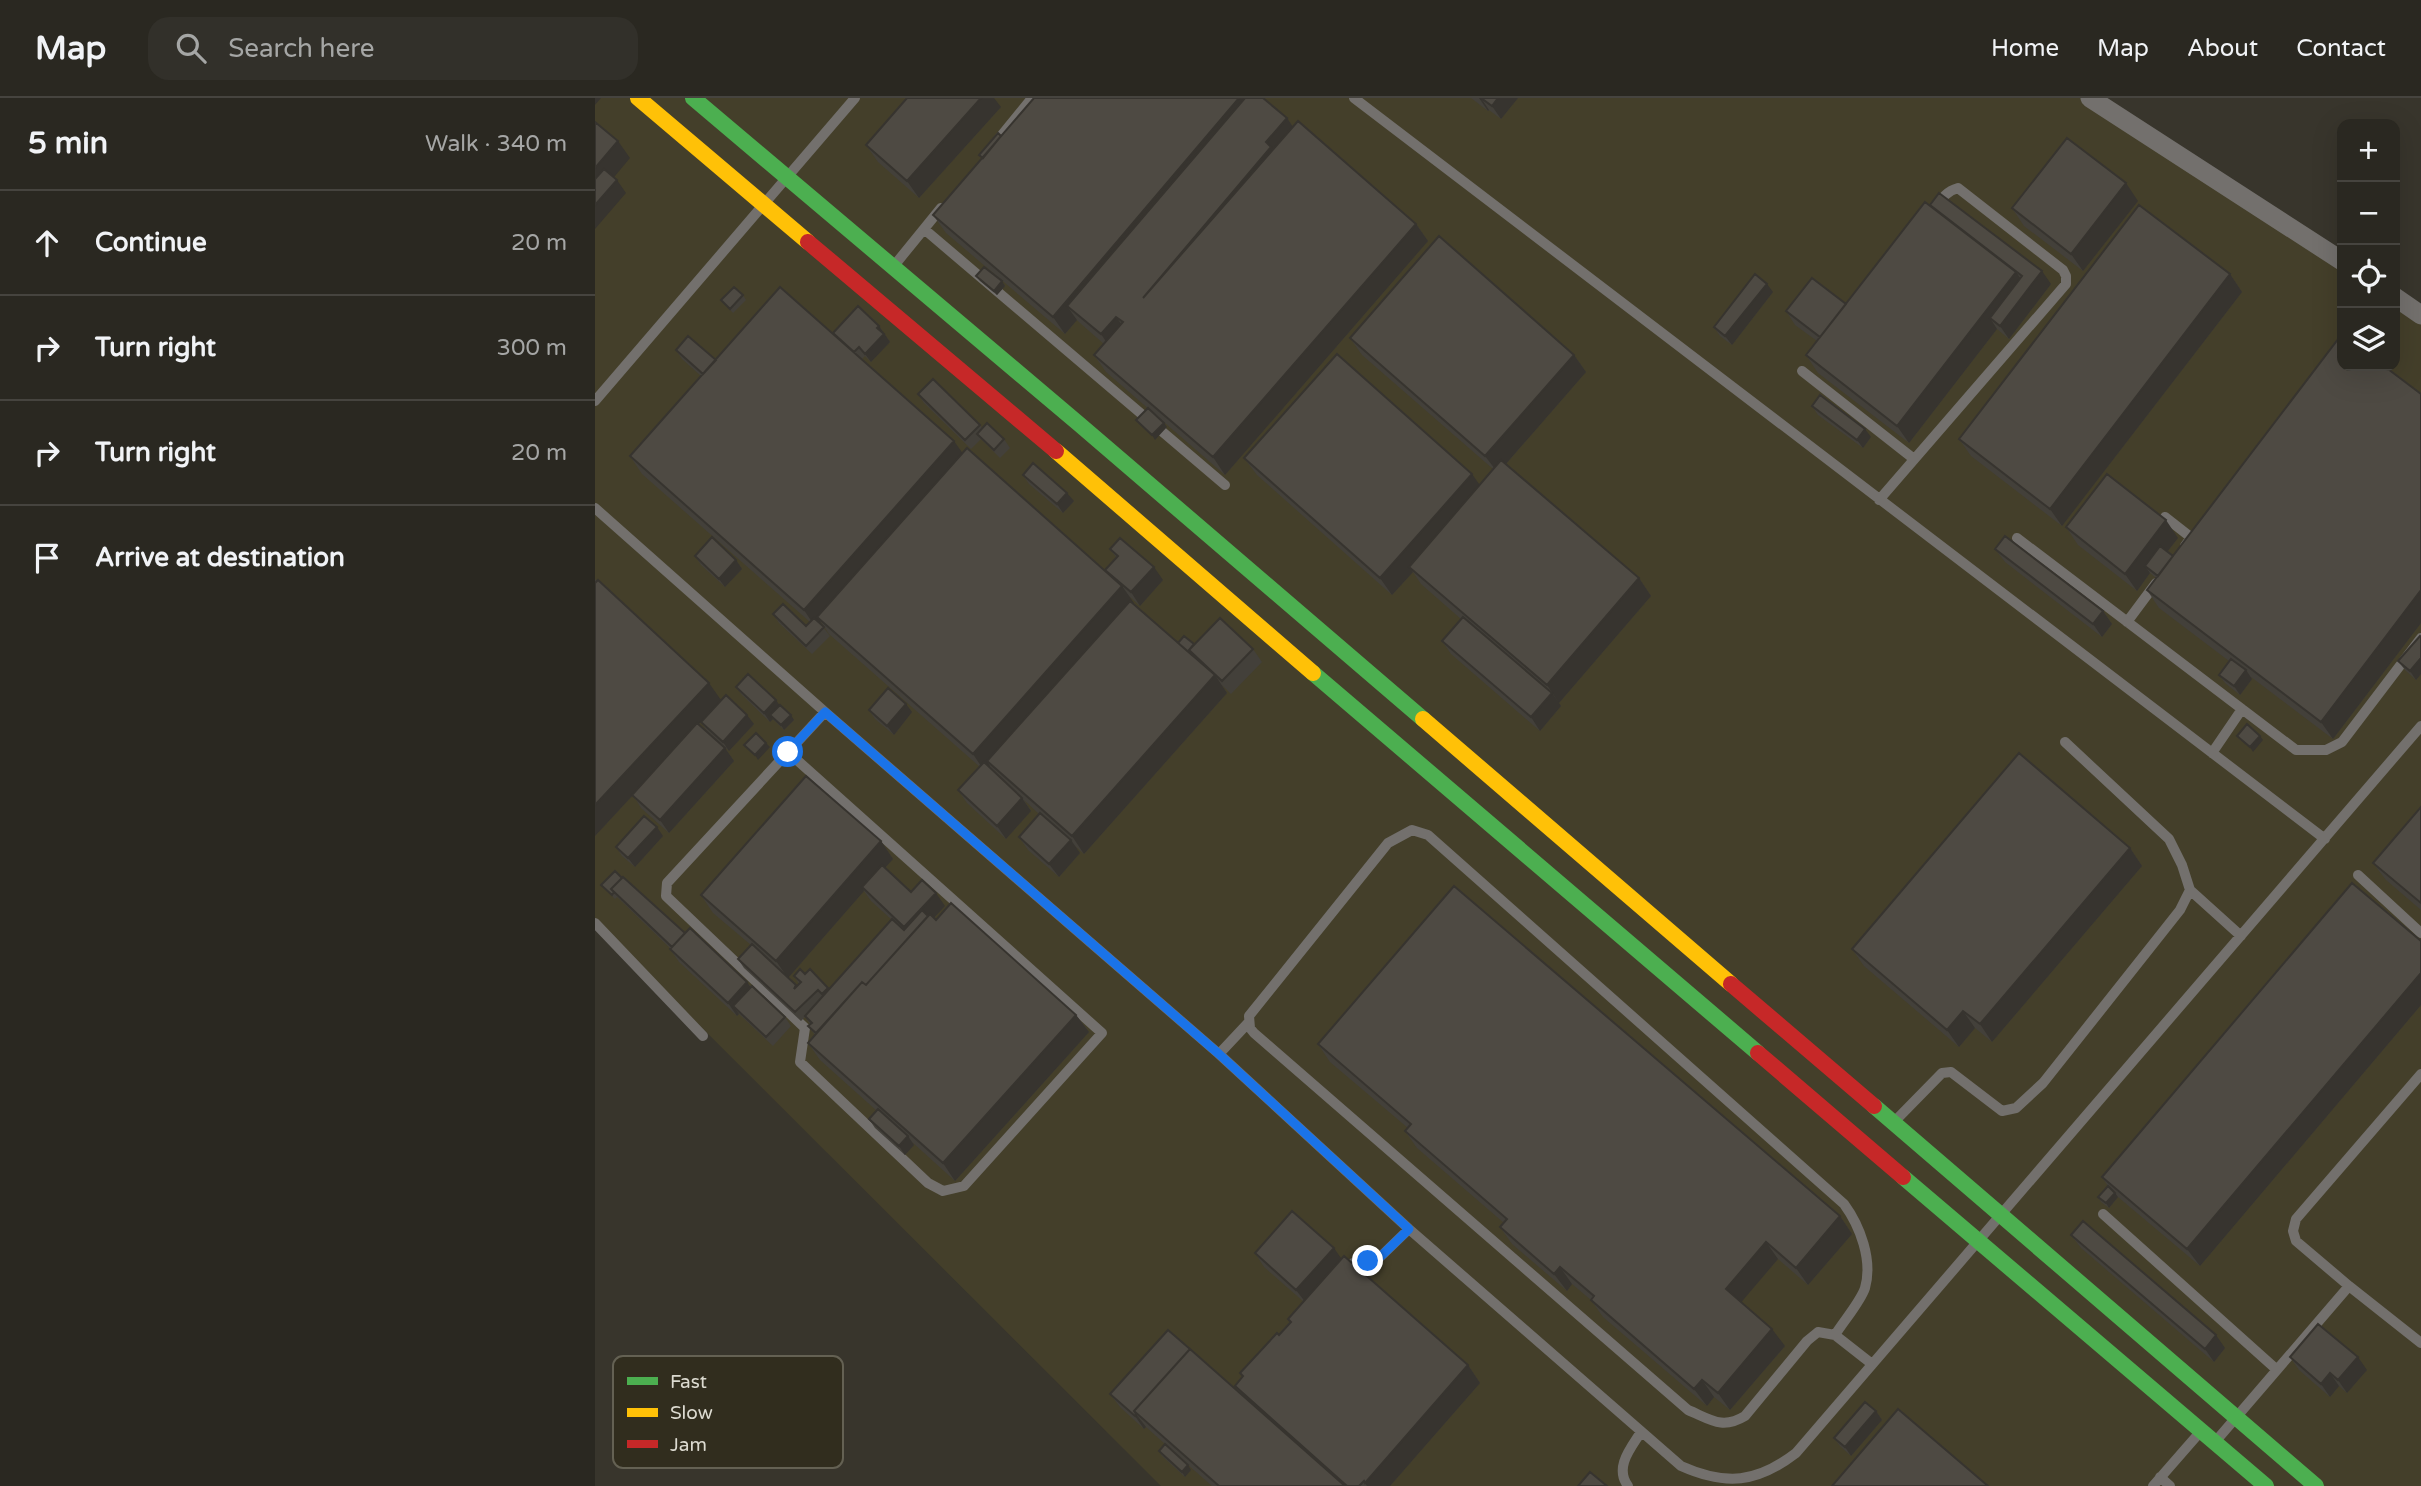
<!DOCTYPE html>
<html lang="en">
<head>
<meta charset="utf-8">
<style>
	:root { --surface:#2a2821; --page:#32302a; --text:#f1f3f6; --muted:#a5a6a5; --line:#46443f }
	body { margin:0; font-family:"Varela Round",sans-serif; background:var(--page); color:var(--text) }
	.controls { position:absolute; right:21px; top:21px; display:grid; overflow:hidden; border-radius:14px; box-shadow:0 7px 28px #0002 }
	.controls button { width:63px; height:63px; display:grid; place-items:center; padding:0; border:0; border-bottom:2px solid var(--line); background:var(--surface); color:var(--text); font:35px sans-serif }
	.stop { position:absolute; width:21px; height:21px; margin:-16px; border:5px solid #1a73e8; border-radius:50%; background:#fff }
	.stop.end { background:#1a73e8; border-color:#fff; box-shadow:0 2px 7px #0008 }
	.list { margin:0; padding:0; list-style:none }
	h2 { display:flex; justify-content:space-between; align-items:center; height:91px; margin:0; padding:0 28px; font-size:30px }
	h2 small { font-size:23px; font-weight:400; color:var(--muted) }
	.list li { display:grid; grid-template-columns:46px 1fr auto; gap:21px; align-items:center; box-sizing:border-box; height:105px; padding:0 28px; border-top:2px solid var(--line) }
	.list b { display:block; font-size:26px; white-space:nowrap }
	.list em { font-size:23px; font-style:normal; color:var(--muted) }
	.icon { flex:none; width:38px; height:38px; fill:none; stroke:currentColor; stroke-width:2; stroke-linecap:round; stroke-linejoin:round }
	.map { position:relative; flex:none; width:1826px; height:1388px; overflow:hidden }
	header { display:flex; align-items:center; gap:42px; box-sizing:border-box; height:98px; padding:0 35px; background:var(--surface); border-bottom:2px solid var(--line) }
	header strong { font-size:33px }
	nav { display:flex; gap:38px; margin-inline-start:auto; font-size:24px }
	.search { width:490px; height:63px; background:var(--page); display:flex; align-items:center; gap:18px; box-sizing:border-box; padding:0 24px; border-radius:21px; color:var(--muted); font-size:26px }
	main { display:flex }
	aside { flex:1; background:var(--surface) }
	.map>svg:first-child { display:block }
	.built { fill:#443f2a }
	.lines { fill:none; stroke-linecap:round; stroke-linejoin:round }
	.lane { stroke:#73706d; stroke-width:10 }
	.street { stroke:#73706d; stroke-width:19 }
	.fast { stroke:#4caf50; stroke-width:16 }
	.slow { stroke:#ffc107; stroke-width:16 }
	.jam { stroke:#c62828; stroke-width:16 }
	.wall { fill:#43403a; fill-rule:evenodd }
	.shaded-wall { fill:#37342f }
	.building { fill:#4e4a43; stroke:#37342f; stroke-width:2 }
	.route { stroke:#1a73e8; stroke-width:9 }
	.key { fill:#312d1e; stroke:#646153; stroke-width:2 }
	.key-label { font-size:19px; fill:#dcdad0 }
</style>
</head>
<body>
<header>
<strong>Map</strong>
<div class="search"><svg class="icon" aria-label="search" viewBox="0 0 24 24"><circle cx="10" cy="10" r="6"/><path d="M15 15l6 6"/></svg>Search here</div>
<nav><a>Home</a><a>Map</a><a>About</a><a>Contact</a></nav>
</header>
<main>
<aside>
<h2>5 min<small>Walk · 340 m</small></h2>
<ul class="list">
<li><svg class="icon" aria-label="ahead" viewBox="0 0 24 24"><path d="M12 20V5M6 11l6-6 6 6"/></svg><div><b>Continue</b></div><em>20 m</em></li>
<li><svg class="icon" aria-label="right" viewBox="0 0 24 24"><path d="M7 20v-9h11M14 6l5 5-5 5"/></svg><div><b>Turn right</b></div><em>300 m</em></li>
<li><svg class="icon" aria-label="right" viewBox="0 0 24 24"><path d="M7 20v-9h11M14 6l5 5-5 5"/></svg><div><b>Turn right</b></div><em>20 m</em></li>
<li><svg class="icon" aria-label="arrive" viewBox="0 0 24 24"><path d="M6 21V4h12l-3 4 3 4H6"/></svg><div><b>Arrive at destination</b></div></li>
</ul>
</aside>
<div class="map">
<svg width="1826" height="1388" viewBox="0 0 1826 1388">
	<rect width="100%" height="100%" fill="#38352c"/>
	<path class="built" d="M0,0H1494L1747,165V268H1800V199L1826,217V1388H566L0,823Z"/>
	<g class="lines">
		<path class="lane" d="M759,0L1730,741
			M398,48L437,0
			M329,131L630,387
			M298,169L346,110
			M1207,273L1319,361
			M0,303L260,0
			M1284,402L1471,186V178L1468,172L1363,90C1352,93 1347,100 1341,109
			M0,410L230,614L624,956L814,1131L1086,1368C1131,1388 1162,1385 1201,1355L1826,628
			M1570,419L1593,437L1595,441L1590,448
			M1422,440L1701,652H1731L1747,644L1826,540
			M1532,524L1561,485
			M193,654L507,935L369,1088L348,1093L333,1085L205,964L210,930L71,798L72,785L230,614
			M1617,655L1647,611
			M1763,777L1826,835
			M1595,792L1646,838
			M0,825L108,938
			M624,956L654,924
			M1299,1024L1347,975L1356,974L1407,1013L1421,1010L1448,985L1585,812L1595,792L1587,767L1574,741L1470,644
			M1508,1116L1681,1271
			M750,1173L758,1165L783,1161L814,1131
			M1754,1188L1826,1245
			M1240,1237C1248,1224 1266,1203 1270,1190C1278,1162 1265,1128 1249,1106L833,737L817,732L793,745L654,918L655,930L659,935L1093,1312C1115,1321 1127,1332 1150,1318L1212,1243L1223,1234L1240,1237L1277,1266
			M1620,1344L1754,1188L1701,1143L1698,1133L1701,1121L1826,976
			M1565,1379L1575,1388
			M1033,1388C1019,1369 1036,1350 1046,1334
			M1558,1388L1606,1333"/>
		<path class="street" d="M1495,0L1747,163
			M1800,199L1826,217"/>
		<path class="fast" d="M98,0L484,326L828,621
			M718,575L1163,955
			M1279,1008L1721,1388
			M1308,1079L1671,1388"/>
		<path class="slow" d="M43,0L213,144
			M461,353L718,575
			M828,621L1136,886"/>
		<path class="jam" d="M213,144L461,353
			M1136,886L1279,1008
			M1163,955L1308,1079"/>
	</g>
	<path class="wall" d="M876,0H923L906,21L894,12L893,13Z
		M670,1L692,20L698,29L821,126L833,143L630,377L511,274L499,257L509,246L485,225L482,222L470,236L351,135L338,117L387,60L384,57L406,38Z
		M406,9L324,100L283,64L271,47Z
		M1543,103L1488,173L1429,128L1417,110Z
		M1330,104L1456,186L1414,241L1402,231L1314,345L1223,275L1211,257L1222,243L1200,227L1191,213L1251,206Z
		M1635,176L1647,194L1467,428L1376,358L1364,341Z
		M381,178L407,183L410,188L402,197L385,183Z
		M1178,194L1137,247L1125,238L1119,229Z
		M148,197L151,202L138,215L126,202Z
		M284,228L295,244L276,264L270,258L267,261L367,355L513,475L521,459L515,451L568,482L545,508L534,498L539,506L583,545L658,551L667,564L636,596L627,587L632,595L489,756L480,748L485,755L464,779L433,752L424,739L444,716L429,702L436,713L411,741L372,705L363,692L385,669L234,536L226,524L225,525L235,538L217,556L184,525L178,516L211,528L215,524L47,376L35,358L106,278L87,261L81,252L120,262L242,240L238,235Z
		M755,240L979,257L991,274L911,366L1044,480L1056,498L964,605L963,604L966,608L945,633L856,556L847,543L866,521L826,486L818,474L797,497L662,377L649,360L885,387L898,371L767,257Z
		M323,296L385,327L387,330L409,341L415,350L405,360L386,341L376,351L329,305Z
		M1826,296V525L1738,641L1656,579L1657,581L1645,597L1630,585L1624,577L1634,563L1564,510L1552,492L1561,480L1555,475L1542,493L1483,447L1471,429L1583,440L1573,453L1578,458Z
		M1217,308L1276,339L1268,350L1223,317Z
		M428,377L479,403L468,415L434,386Z
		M1400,451L1508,513L1517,526L1507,539L1410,464Z
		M100,458L141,462L147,471L130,489L106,467Z
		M0,481L126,602L159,626L134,653L112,633L106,624L115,615L104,626L130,650L139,663L74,735L46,710L38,697L0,738Z
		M1826,539V576L1821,582L1810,572L1803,563Z
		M141,589L185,607L199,622L189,632L178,621L175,624L147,597Z
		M274,612L317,614L299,637L280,621Z
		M1826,709V812L1791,782L1778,765Z
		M68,738L40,769L27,758L21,749Z
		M286,743L298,761L290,770L316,794L350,808L339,820L481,917L494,934L360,1083L317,1044L319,1047L310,1057L280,1030L274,1021L282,1013L225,962L213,945L220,937L213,928L215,926L210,919L206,923L149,870L143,861L156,847L118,815L106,797ZM269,793L276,803L297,822L234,891L215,871L210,876L199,878L204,886L202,888L193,880Z
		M1535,750L1547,768L1397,944L1380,930L1364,949L1269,868L1257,851Z
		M6,787L90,835L152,884L156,889L190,919L196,928L178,948L144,916L142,918L84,864L75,851H76L22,799L20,801Z
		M1826,843V907L1605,1168L1523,1099L1514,1110L1506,1104L1503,1099L1513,1088L1507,1079Z
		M723,946L1245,1118L1257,1136L1213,1187L1183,1161L1146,1204L1190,1248L1135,1312L1119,1299L1112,1308L1008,1219L996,1202L977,1186L972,1193L917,1146L905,1129L909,1125L822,1050L810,1033L813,1030L735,964Z
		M1476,1137L1630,1250L1619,1264L1486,1150Z
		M660,1155L746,1161L873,1267L885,1285L795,1388H617L592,1366L596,1372L590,1379L567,1358L564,1353L570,1346L551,1329L549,1331L525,1309L515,1296L644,1294L640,1288L647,1279L645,1275L695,1224L693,1221L709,1204L669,1169Z
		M1695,1259L1772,1272L1752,1295L1744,1288L1735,1299L1704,1272Z
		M1281,1313L1287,1322L1256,1358L1245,1348L1239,1340Z"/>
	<path class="shaded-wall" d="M0,0H6L0,7Z
		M386,0H399L406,9L324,100L312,83Z
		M644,0H669L670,1L485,218L472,208L482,222L470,236L458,219Z
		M884,0H886L894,12L893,13Z
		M903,0H923L906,21L897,8Z
		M692,20L704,38L548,200L671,44Z
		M23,43L35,60L0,102V70Z
		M22,82L31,95L0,131V107Z
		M1531,85L1543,103L1488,173L1476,156Z
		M821,126L833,143L630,377L618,359Z
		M1447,173L1456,186L1414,241L1405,228L1395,220L1402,231L1314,345L1302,328L1421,174L1433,191Z
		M1635,176L1647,194L1467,428L1455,411Z
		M407,183L410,188L402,197L399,193Z
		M1172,186L1178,194L1137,247L1130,238Z
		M521,219L534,236L518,254L506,236Z
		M284,228L295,244L276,264L270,256Z
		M979,257L991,274L903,375L890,358Z
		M569,325L572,329L560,342L557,337Z
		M1270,331L1276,339L1268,350L1262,342Z
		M359,343L371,360L222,519L226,524L221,530L209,512Z
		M877,376L889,393L814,469L818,474L797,497L785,480Z
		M472,395L479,403L468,415L462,406Z
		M1571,422L1583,440L1557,473L1550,468L1555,475L1542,493L1530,476Z
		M141,462L147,471L130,489L124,481Z
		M559,469L568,482L545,508L536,494Z
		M1044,480L1056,498L964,605L952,587Z
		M527,488L539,505L396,667L392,663L395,668L390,674L378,656Z
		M1826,492V525L1738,641L1726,624Z
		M1508,513L1517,526L1507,539L1498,526Z
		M1826,560V576L1821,582L1815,573Z
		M1651,572L1657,581L1645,597L1639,588Z
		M620,577L632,595L489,756L477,738Z
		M114,585L126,602L0,738V707Z
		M957,595L966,608L945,633L936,619Z
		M181,602L187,611L175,617L178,621L175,624L169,615Z
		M311,606L317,614L299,637L292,628Z
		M152,617L159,626L134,653L128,644Z
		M196,617L199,622L189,632L186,627Z
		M1665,638L1668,642L1658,654L1655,649Z
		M171,645L175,649L163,662L160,657Z
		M130,650L139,663L74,735L65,722Z
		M427,700L436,713L411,741L402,728Z
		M62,729L68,738L40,769L33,760Z
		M476,742L485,755L464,779L454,766Z
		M286,743L298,761L270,792L267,789L269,793L193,880L181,863Z
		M1535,750L1547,768L1397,944L1385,926Z
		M341,795L350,808L318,842L309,829Z
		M1826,875V907L1605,1168L1592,1151Z
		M152,884L161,897L138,908L144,916L142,918L133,905Z
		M1368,913L1380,930L1364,949L1352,932Z
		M481,917L494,934L360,1083L348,1065Z
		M313,1038L319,1047L310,1057L304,1048Z
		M1520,1095L1523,1099L1514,1110L1511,1105Z
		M1245,1118L1257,1136L1213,1187L1201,1170Z
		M1171,1144L1183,1161L1143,1208L1131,1191Z
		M739,1150L748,1163L711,1205L701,1192Z
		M965,1169L977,1186L972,1193L959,1176Z
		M1177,1231L1190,1248L1135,1312L1123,1295Z
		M1621,1237L1630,1250L1619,1264L1610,1251Z
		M1763,1259L1772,1272L1752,1295L1743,1282Z
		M873,1267L885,1285L795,1388H772L770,1385Z
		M1735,1275L1744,1288L1735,1299L1726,1286Z
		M1107,1282L1119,1299L1112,1308L1099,1291Z
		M1281,1313L1287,1322L1256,1358L1250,1349Z
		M541,1316L551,1329L549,1331L540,1318Z
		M593,1367L596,1372L590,1379L587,1374Z"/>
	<path class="building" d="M312,0H386L312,83L271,47Z
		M439,0H644L458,219L338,117Z
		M650,0H668L692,20L671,44L676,49L548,200L703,23L821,126L618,359L499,257L528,224L521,219L506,236L472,208Z
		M886,0H903L897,8Z
		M0,24L23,43L0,70Z
		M403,35L406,38L388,60L384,57Z
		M1472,40L1531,85L1476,156L1417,110Z
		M9,71L22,82L0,107V81Z
		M1344,95L1447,173L1405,228L1395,220L1427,178L1335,107Z
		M1330,104L1421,174L1302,328L1211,257Z
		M1544,107L1635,176L1455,411L1364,341Z
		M844,138L979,257L890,358L755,240Z
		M389,169L407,183L399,193L381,178Z
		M1160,176L1172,186L1130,238L1119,229Z
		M1217,180L1251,206L1225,239L1191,213Z
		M139,189L148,197L135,211L126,202Z
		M185,189L359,343L209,512L35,358Z
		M263,208L284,228L282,230L289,236L270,256L264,249L259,254L238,235Z
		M1747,236V268H1789L1826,296V492L1726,624L1552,492Z
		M93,238L121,262L108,276L81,252Z
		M742,256L877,376L785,480L649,360Z
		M338,281L385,327L370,342L323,296Z
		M1225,297L1270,331L1262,342L1217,308Z
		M553,310L569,325L557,337L541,322Z
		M392,325L409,341L399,352L382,336Z
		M372,350L527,488L378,656L222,519Z
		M906,362L1044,480L952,587L814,469Z
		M438,365L472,395L462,406L428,377Z
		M1512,376L1571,422L1530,476L1471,429Z
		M1410,438L1508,513L1498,526L1400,451Z
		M117,439L141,462L124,481L100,458Z
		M525,440L559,469L536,494L510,472L523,458L515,451Z
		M1565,448L1578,458L1563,478L1550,468Z
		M3,482L114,585L0,707V485Z
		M535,503L620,577L477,738L392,663Z
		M188,506L211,528L219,520L229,529L211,548L178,516Z
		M868,519L957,595L936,619L847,543Z
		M625,520L658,551L627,583L594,552Z
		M589,538L599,546L594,552L598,558L583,545Z
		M1825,538L1826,539V560L1815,573L1803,563Z
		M1636,561L1651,572L1639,588L1624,577Z
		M153,576L181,602L169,615L141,589Z
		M293,590L311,606L292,628L274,612Z
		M131,597L152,617L128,644L106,624Z
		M185,607L196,617L186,627L175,617Z
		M102,625L130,650L65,722L37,697Z
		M1652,626L1665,638L1655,649L1642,638Z
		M161,635L171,645L160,657L149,647Z
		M1424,655L1535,750L1385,926L1368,913L1352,932L1257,851Z
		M389,664L427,700L402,728L363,692Z
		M211,678L286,743L181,863L106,797Z
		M1826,709V805L1778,765Z
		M445,715L476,742L454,766L424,739Z
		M49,718L62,729L33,760L21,749Z
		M287,767L316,794L327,782L341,795L309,829L267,789Z
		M20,773L27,780L16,791L19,794L17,797L6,787Z
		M28,779L90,835L77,849L16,791Z
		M1757,785L1826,843V875L1592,1151L1507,1079Z
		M859,788L1245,1118L1201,1170L1171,1144L1131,1191L1177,1231L1123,1295L1107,1282L1099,1291L996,1202L999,1198L965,1169L959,1176L905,1129L912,1121L810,1033L816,1026L723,946Z
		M356,805L481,917L348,1065L213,945L267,884L271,887L335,816L341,822Z
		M327,812L333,818L271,887L267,884L221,935L213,928L217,925L210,918L297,821L309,832Z
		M95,830L152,884L133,905L75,851Z
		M157,846L201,887L199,891L206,884L199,878L205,871L210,876L215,871L233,890L227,896L223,892L200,914L143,861Z
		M157,888L190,919L171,939L138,908Z
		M283,1011L313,1038L304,1048L274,1021Z
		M1513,1088L1520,1095L1511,1105L1503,1099Z
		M697,1113L739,1150L701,1192L660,1155Z
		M1488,1123L1621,1237L1610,1251L1476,1137Z
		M749,1158L873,1267L770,1385L769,1383L764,1388H752L640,1288L648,1278L645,1275L682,1235L684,1237L696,1224L693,1221Z
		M1723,1226L1763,1259L1743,1282L1735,1275L1726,1286L1695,1259Z
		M573,1232L595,1251L539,1313L541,1316L540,1318L515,1296Z
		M595,1251L750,1388H624L539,1313Z
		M1270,1304L1281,1313L1250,1349L1239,1340Z
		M1303,1311L1393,1388H1237Z
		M570,1346L593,1367L587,1374L564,1353Z
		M995,1374L1012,1388H983Z"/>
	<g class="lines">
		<path class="route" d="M193,654L230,614L624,956L814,1131L783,1161L773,1163"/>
	</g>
	<rect x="18" y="1258" width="230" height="112" rx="10" class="key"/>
	<rect x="32" y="1279" width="31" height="8" fill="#4caf50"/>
	<rect x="32" y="1310" width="31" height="9" fill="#ffc107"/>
	<rect x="32" y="1342" width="31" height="8" fill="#c62828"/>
	<g class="key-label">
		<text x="75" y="1290">Fast</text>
		<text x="75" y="1321">Slow</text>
		<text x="75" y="1353">Jam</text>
	</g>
</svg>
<div class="controls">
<button>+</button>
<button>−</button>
<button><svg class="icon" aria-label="locate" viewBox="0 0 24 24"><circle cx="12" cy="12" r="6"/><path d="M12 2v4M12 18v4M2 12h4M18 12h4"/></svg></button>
<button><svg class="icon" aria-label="layers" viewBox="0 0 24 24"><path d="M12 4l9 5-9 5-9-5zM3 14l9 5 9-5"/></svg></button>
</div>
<div class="stop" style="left:193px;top:654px"></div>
<div class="stop end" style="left:773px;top:1163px"></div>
</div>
</main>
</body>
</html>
